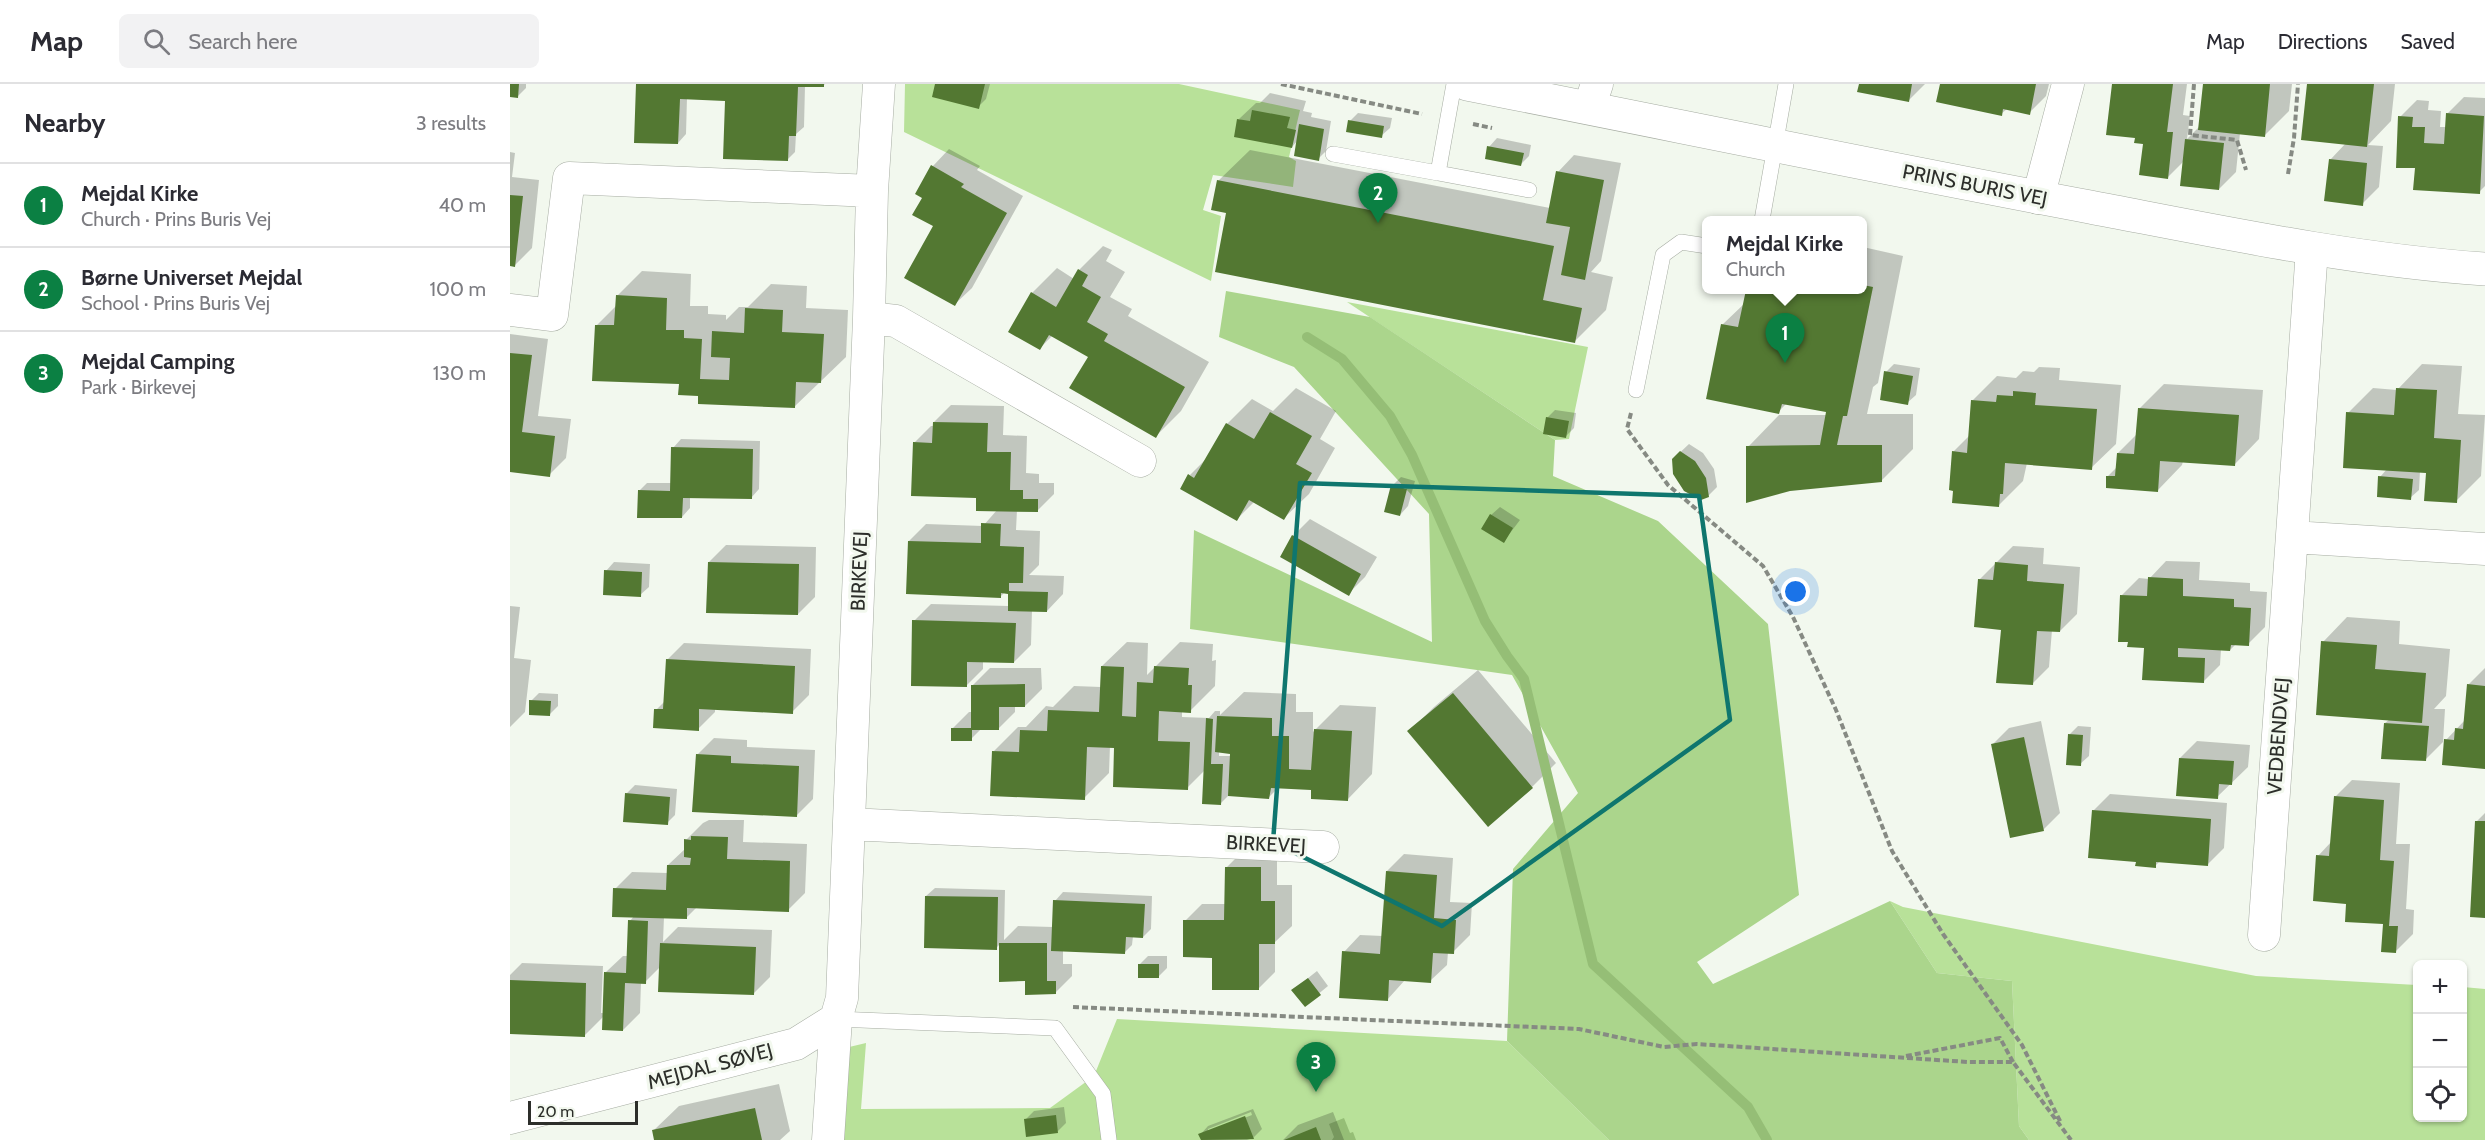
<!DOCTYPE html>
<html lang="en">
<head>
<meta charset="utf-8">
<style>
	:root { --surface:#fff; --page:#f2f2f3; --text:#2b2b33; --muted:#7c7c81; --line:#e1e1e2; --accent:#0b8043 }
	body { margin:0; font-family:Cabin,sans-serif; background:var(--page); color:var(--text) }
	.controls { position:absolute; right:18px; bottom:18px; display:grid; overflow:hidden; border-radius:9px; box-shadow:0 2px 4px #0004 }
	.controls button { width:54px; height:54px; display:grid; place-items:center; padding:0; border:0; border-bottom:2px solid var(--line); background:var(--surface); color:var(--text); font:30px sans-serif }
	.scale { position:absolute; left:18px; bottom:15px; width:110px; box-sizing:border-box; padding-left:6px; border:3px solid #2c2e2a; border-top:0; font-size:16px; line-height:21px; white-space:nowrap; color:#2c2e2a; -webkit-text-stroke:4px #f2f8ee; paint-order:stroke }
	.you { position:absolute; left:1286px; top:508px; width:21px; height:21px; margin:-15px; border:4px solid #fff; border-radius:50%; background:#1a73e8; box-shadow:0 0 0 9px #1a73e833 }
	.badge { display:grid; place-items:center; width:39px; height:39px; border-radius:50%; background:var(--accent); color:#fff; font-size:20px; font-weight:700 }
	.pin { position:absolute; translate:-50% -50px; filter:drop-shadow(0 2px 3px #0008) }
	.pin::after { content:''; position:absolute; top:32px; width:21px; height:18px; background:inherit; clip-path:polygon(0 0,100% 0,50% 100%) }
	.popup { position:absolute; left:1192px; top:132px; width:165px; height:78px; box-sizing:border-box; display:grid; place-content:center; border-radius:9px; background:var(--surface); filter:drop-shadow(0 2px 4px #0005); font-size:20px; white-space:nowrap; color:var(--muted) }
	.popup b { font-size:22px; color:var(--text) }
	.popup::after { content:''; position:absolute; left:50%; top:100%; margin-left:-12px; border:12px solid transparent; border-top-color:var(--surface) }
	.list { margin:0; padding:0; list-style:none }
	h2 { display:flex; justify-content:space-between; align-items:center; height:78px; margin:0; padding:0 24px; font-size:26px }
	h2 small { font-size:20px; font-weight:400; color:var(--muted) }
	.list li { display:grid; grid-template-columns:39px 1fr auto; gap:18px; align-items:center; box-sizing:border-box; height:84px; padding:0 24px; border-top:2px solid var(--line) }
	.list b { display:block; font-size:22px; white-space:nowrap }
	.list p { margin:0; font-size:20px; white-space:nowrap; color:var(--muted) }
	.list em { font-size:20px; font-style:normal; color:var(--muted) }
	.icon { flex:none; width:33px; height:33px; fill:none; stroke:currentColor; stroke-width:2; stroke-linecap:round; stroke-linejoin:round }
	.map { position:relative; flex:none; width:1975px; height:1056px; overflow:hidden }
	header { display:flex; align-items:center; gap:36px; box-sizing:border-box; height:84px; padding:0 30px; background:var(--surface); border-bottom:2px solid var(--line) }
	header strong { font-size:28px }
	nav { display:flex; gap:33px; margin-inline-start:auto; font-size:21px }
	.search { width:420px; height:54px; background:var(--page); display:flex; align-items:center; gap:15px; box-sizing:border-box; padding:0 21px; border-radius:9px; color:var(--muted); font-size:22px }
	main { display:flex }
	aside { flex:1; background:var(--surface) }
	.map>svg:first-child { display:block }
	.green { fill:#b8e199 }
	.forest { fill:#abd58c }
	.water { fill:#95be76 }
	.shadow { fill:#0003; fill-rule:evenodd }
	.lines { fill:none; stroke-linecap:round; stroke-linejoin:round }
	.stream { stroke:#95be76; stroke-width:10 }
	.building { fill:#537832 }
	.lane-casing { stroke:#a6aca2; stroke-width:16 }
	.street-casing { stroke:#a6aca2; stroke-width:33 }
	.secondary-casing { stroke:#a6aca2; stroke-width:34 }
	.path { stroke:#868a83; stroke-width:4; stroke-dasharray:6 3; stroke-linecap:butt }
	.lane { stroke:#fff; stroke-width:15 }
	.street { stroke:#fff; stroke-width:32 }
	.secondary { stroke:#fff; stroke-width:33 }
	.marked { fill:none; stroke:#0f766e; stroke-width:4.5; stroke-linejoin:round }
	.labels { text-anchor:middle; stroke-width:6; stroke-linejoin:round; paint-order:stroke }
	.street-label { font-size:20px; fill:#2c2e2a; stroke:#f2f8ee }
</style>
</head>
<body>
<header>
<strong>Map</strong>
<div class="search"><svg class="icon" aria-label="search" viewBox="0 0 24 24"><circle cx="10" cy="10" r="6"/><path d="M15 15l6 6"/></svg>Search here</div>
<nav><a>Map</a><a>Directions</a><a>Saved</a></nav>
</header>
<main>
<aside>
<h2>Nearby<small>3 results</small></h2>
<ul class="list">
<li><span class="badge">1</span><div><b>Mejdal Kirke</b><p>Church · Prins Buris Vej</p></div><em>40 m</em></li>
<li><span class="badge">2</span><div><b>Børne Universet Mejdal</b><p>School · Prins Buris Vej</p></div><em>100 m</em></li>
<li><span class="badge">3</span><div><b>Mejdal Camping</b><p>Park · Birkevej</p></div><em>130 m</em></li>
</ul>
</aside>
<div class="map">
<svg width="1975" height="1056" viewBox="0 0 1975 1056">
	<rect width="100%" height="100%" fill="#f2f8ee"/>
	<path class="green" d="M395,0H669L790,26L779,73L786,77L783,103L703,91L693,126L711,132L701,197L394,48Z
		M837,218L1078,263L1059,355L1045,356Z
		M1380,817L1393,823L1746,892L1907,901L1908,1034H1952L1953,903L1975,905V1056H1519L1509,1042L1502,897L1427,889Z
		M607,935L997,957L1099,1056H330L335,964L356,959L351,1025L540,1024L584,992Z"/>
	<path class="forest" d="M716,207L860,233L1045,356L1043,392L1148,437L1258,540L1289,811L1187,878L1203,900L1380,817L1427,889L1502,897L1509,1042L1519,1056H1099L997,957L1003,785L1068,709L1002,591L680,545L684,446L922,558L919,430L784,283L709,253Z"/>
	<path class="water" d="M834,1034L840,1049L843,1048L846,1056H822L824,1053L819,1040Z"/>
	<path class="shadow" d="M0,0H16V4L8,12H0Z
		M127,0H315L313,2H295L294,43L286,50L285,68L277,76L217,16L177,14L176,50L168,59Z
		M427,0H480L476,15L468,23Z
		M1350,0H1415L1398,17Z
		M1431,0H1539L1536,12L1519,29L1497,25L1491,30Z
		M1604,0H1677L1673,31L1680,32L1677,55L1690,42L1694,0H1782L1779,27L1754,52L1730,49L1726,88L1709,105L1674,77L1657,94L1634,59L1627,52Z
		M1799,0H1885L1881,37L1858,61L1873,62L1869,103L1852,120L1820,76L1836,59Z
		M760,9L796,17L793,27L802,29L801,33L821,37L816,67L808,75L788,56L782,63L729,35L746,19H750Z
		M1954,13L1975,14V102L1969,108L1906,83L1890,33L1907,16L1919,17L1918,26L1931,27L1930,43H1937V30Z
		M848,29L882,34L880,44L871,52L840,37Z
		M987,54L1021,61L1019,72L1011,80L979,63Z
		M439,65L470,82L467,86L513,112L462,204L445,220L425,142L423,82Z
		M740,66L1040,124L1048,88L1064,71L1111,79L1091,177L1081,188L1103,193L1096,226L1065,257L718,128L708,97Z
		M0,68L5,69L2,93L29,96L22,164L5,181L0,180Z
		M593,162L602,166L596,177L615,188L600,213L622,225L618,232L699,278L671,327L646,352L580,272L543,251L530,264L522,209L547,184L564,195L569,186Z
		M1353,163L1393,172L1368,299L1363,303L1357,330H1403V365L1371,397L1238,363L1269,331H1317L1318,327L1277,319L1268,328L1212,241L1235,219L1237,206H1353Z
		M132,187L181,190L180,222H198V230L216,231V236L229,223H238L261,200L297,202L296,224L338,226L336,273L284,323L190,311L86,242L107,221V212Z
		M0,250L38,255L28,332L61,335L56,374L39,391L0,387Z
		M1384,280L1410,284L1406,311L1397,319L1376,288Z
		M1912,280L1952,282L1948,330L1975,331L1971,392L1946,417L1917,388L1910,387L1909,406L1900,414L1870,393L1877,385L1838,329L1863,304L1887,306Z
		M1529,283L1550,284L1549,296L1611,301L1606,360L1581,384L1517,379L1513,397L1488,422L1444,405L1443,368L1460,351L1462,317L1487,292L1506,294L1513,287L1524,288Z
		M1654,300L1753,306L1749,355L1725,380L1673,377L1672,381L1648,406L1598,392L1607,383L1608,369L1627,350L1629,325Z
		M786,304L826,327L810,355L825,364L799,410L774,434L745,417L727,435L680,391L699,372L717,340L742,315L763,327Z
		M441,321L494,322L493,351L517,352L516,389L529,390V399H544V410L527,427L507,426L506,446L530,447L529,481L519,491L554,492L553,510L537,527L522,526L521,561L504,578L473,577V585L456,602L404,537L421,520L499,522L500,508H495L491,512L399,457L416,440L473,442L487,426L404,359L421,342H424V338Z
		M1045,326L1066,329L1064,344L1055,353L1037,334Z
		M171,355L250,357L249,405L241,414L180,412V424L172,433L129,407L137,399H162L163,364Z
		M1179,360L1193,369L1204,385L1207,403L1198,412L1163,375Z
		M891,393L905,397L898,422L890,431L876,427L883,401Z
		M990,423L1010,436L994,457L981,431Z
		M800,435L867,473L855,493L838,510L772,472L783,452Z
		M216,461L306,463L305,513L288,530L199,478Z
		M1503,462L1534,464L1533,480L1570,483L1567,530L1550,547L1542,546L1539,583L1522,600L1469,496Z
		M1656,477L1690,478L1689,496L1740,499V507L1757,508L1755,543L1738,560H1726L1720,566L1711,565L1710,581L1693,598L1636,562L1612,511L1629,494L1639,495Z
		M104,478L140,480L139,503L130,511L96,487Z
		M0,522L10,523L4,574L21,576L15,628L0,643Z
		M1837,533L1890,537L1889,560L1940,565L1936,612L1924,625H1935L1933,658L1916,675L1875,639L1880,635L1813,558Z
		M617,558L638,559L637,591L670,558L703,560L702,577L706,576L705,602L680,627H672V633L699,634L705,627H710V631L734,608L786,610V628H803V648L830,621L866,623L862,690L838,715L802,704L769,703L759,713L719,711L711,719L695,686L677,704L606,663L600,662L599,689L574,714L484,667L508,643H516L536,622L543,623L564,602L591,603L592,582ZM709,667L721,668V672H709Z
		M174,559L301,565L299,611L282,628L205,624V628L188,645L146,626L155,617L157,576Z
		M480,584H531L532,605L515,622H505V628L488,645L472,644L461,655L442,645L459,628H463V601Z
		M1975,584V683L1936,656L1955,636L1958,601Z
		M968,586L1046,679L1022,703L900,647L924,623Z
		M29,609L48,610V622L40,630L21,617Z
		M1531,637L1550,729L1533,746L1482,661L1499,644Z
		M1568,642L1581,643L1579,672L1570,680L1560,650Z
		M204,654L237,656V663L305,666L303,715L286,732L187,671Z
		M1687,657L1740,661L1738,683L1707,713L1670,674Z
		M1842,696L1890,699L1886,760H1900L1896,825L1904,826L1903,850L1886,867L1875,839L1808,772L1822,757L1825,713Z
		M125,701L167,705L165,731L157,739L116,710Z
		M1600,710L1717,719L1714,764L1697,781L1650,777L1645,782L1627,777L1583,727Z
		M1975,729V832L1966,738Z
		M199,736H234L233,758L297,760L295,809L278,826L187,823L176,834L154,833L153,858L168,843L262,846L260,893L243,910L150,883L135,898H131L130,929L113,946L94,932L74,952L0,949V891L12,879L93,882L91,929H94L96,888L113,872H118L120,837L124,832L105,805L122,788L158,789V781L176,764V756L193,739Z
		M733,767H767V801H782V842L765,858V888L748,905L704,872L675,837L692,820H716V784Z
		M894,770L943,774L940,818L962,819L960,851L943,868H938L937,881L920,897L895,896L877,916L834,868L850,851L873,852L877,787Z
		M425,804L495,806L494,856L508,842L543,843L545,817L553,808L642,812L641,845L633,853L623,852L622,861L614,869L553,866V880H562V892L545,909L516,896L491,859L486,864L416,812Z
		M638,872H657V884L648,893L630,880Z
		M807,887L818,902L795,921L783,906Z
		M269,1000L280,1047L270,1056H146L144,1046L169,1022Z
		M554,1023L556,1039L548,1047L515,1036L524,1027Z
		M743,1025L752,1045L743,1054L737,1056H692L690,1051L698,1042ZM741,1028L742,1031L698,1048V1045Z
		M823,1028L834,1056H773L788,1041Z"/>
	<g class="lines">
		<path class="stream" d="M797,253L832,275L880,332L902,371L975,537L997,572L1014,595L1083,880L1238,1023L1257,1056"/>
	</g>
	<path class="building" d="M0,0H9L8,14L0,13Z
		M126,0H314V3H288L286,52H279L278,77L213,75L215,17L170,15L168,60L124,59Z
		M425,0H475L469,25L422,13Z
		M1349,0H1402L1399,18L1347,8Z
		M1430,0H1526L1520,31L1493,25L1492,32L1426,18Z
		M1602,0H1663L1657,48H1663L1658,95L1629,91L1633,60L1624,59L1625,54L1596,51Z
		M1693,0H1760L1755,53L1688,46Z
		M1797,0H1864L1857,63L1791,56Z
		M742,26L780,33L777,44L786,46L782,64L724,53L727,35L740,37Z
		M1936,29L1974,32L1970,110L1903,106L1905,84H1886L1888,32L1903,33L1902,43H1915L1914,59L1934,60Z
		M838,36L874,42L872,54L836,48Z
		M789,40L814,45L809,77L784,72Z
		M1675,55L1714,59L1709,106L1670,102Z
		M977,62L1014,69L1011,82L975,75Z
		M1819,75L1857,79L1853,122L1814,117Z
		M421,81L454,100L451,103L497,129L445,222L394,194L423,142L402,131L412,114L405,110Z
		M1046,87L1094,96L1075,196L1051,191L1060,143L1036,139Z
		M707,96L1044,162L1033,216L1072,224L1065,259L705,188L716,129L701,126Z
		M0,111L13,112L5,183L0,182Z
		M568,185L578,191L572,202L591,213L577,238L598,250L594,257L675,303L646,354L559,304L578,273L539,251L530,266L498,248L521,208L546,223Z
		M1353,201L1363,203L1337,332H1333L1327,361H1372V398L1280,407L1236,419V362L1310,361L1316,328L1272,320L1269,330L1196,315L1211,240L1228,243L1236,206H1353Z
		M106,211L157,214L156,246H174V254L192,255L190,295L219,296L220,274L201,273L202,247L234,249L235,224L273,226L272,248L314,250L311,299L286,298L285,324L188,320V312L168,311L169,300L82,297L85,241H104Z
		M0,269L22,271L12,348L45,352L40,393L0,388Z
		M1374,287L1403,292L1398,321L1370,316Z
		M1886,304L1927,306L1924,354L1951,356L1947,419L1914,417L1916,389L1833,384L1836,328L1884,331Z
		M1503,307L1526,309L1525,321L1587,325L1582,386L1495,379L1493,410H1490L1489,423L1442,419L1443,407L1439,406L1442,367L1457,369L1461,316L1486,318L1487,311L1503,312Z
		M1628,324L1729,331L1725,382L1650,377L1648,408L1596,404V392H1605L1607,369L1624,370Z
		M760,328L802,352L786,380L802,389L774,436L739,416L727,437L670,405L678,390L684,394L716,339L744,355Z
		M1036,333L1059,337L1056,354L1033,350Z
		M423,338L478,339L477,368H501L500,406H513V415H528V428L466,427V414L401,412L403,358L422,359Z
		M161,363L243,365L242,415L173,414L172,434H127L128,406L160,407Z
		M1170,367L1185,377L1196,394L1199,413L1191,416L1174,407L1163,390L1162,375Z
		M1868,392L1903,395L1901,416L1867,413Z
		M881,401L897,405L890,432L874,428Z
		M980,430L1003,444L994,459L971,445Z
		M471,439L491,440L490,462L514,463L513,499H499V507L538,508L537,528L498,527V510L491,509V514L396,510L398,457L471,459Z
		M782,451L851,490L839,512L770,473Z
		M198,478L289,480L288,531L196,529Z
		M1485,478L1518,481L1517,497L1554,500L1550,548L1527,547L1523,601L1486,599L1491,546L1464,543L1468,495L1483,496Z
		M94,486L132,488L131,513L93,511Z
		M1638,493L1673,495V512L1724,515V523L1741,524L1739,562L1721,561L1720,567L1668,564V573L1695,574L1694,599L1632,596L1634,564L1617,563L1618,558H1608L1610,511L1637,512Z
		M402,536L506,539L504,579L457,578V603L401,602Z
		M1811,557L1867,561L1865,585L1916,589L1912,639L1806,631Z
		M156,575L285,582L283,630L189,625V647L143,644L144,625H153Z
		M591,582L614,583L612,632L626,633L627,598L643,599L644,582L679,584L678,601H682L681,629L649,627L648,657L680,658L678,706L603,703L604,664L577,663L575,716L480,712L482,667L509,668L510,646L537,647L538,626L589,628Z
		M515,600V623H489V646H462V657H441V644H461V601Z
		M1957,600L1975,602V685L1932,681L1934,655L1944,656L1945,644L1953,645Z
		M943,609L1023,704L978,743L897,647Z
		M19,616L41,617L40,632L19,631Z
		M707,632L762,634V652H779V685L801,686L804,645L842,647L838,717L801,715V706L761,704L759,715L718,712L720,670L705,668Z
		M696,634L703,635L701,680H713L711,721L692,720Z
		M1874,639L1919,642L1916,677L1871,675Z
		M1558,650L1573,651L1571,682L1556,681Z
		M1514,653L1534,747L1500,754L1481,660Z
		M186,670L221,672V679L289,682L287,733L182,728Z
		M1669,674L1724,677L1722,701L1709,700L1708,715L1666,712Z
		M115,709L160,713L158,741L113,738Z
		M1824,712L1874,716L1870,776L1884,777L1879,842H1888L1886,869L1871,868L1873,840L1835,838L1836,820L1803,817L1806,771L1819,772Z
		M1582,726L1701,735L1698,782L1646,778V784L1625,782L1626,778L1578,774Z
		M1965,737H1975V834L1960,833Z
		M181,752L218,753L217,775L280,777L279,828L177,824V835L102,833L103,804L156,806L157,781H180L181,774L174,773V755L181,756Z
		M715,783H751V817H765V860H749V906H702V874L673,873V836H714Z
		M876,787L927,791L924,834L946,836L944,870L923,869L921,899L879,896L878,917L829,914L832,867L870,870Z
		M415,812L488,813L487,866L414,864Z
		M543,816L635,820L633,854L616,853L615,870L541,867Z
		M118,836L138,837L136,900L115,899L113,947L92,946L94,888L116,889Z
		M150,859L246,863L244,911L148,908Z
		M489,859H537V897H546V910L515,911V897L489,898Z
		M628,880H649V894H628Z
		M798,894L811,911L795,923L781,906Z
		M0,896L76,899L75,953L0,950Z
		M245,1024L252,1056H144L142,1046Z
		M546,1031L548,1049L516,1053L514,1035Z
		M735,1032L744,1055L691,1056L688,1050Z
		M806,1043L811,1056H774Z"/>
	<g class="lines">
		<defs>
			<path id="lane" d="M944,0L928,89L1019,106
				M823,70L928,89
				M1252,136L1276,0
				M1126,306L1153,171L1171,158L1197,162
				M326,935L545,944L593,1010L599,1056"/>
			<path id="street" d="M1079,24L1087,0
				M1528,114L1558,0
				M0,226L42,231L59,94L362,107
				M359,234L386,237L630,377
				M1782,453L1975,465
				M339,740L813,763
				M1754,851L1802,165
				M0,1034L286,960L326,935
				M318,1056L326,935L332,914L359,234L362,107L369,0"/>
			<path id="secondary" d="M957,0C1165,41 1372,84 1580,123C1711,148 1842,176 1975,185"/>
		</defs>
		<use href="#lane" class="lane-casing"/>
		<use href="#street" class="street-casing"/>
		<use href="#secondary" class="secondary-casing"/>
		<path class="path" d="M771,0L912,30
			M1684,0L1680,51L1727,56L1736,86
			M963,40L982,44
			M1778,90L1784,54L1788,0
			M1121,329L1117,345L1158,401L1253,482L1283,533L1326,626L1382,767L1433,850L1512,961L1551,1039
			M563,923L1069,945L1154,963L1187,960L1458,978H1503L1561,1056
			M1396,972L1490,954L1503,978"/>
		<use href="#lane" class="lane"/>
		<use href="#street" class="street"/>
		<use href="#secondary" class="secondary"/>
	</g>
	<path class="marked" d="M790,399L1189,412L1220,636L932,842L763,758Z"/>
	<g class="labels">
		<g class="street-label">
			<text transform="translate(1465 101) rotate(11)" y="7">PRINS BURIS VEJ</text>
			<text transform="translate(349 487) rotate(-88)" y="7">BIRKEVEJ</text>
			<text transform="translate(1768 652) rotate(-86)" y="7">VEDBENDVEJ</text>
			<text transform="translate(756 760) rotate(3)" y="7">BIRKEVEJ</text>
			<text transform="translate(200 982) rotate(-15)" y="7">MEJDAL SØVEJ</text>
		</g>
	</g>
</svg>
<div class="controls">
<button>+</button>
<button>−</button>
<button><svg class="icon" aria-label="locate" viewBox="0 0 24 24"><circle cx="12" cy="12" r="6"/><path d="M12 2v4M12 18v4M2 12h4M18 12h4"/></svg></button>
</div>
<div class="scale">20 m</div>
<div class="you"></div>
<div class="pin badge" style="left:1275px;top:279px">1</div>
<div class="popup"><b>Mejdal Kirke</b>Church</div>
<div class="pin badge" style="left:868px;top:139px">2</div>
<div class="pin badge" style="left:806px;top:1008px">3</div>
</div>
</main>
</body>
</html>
